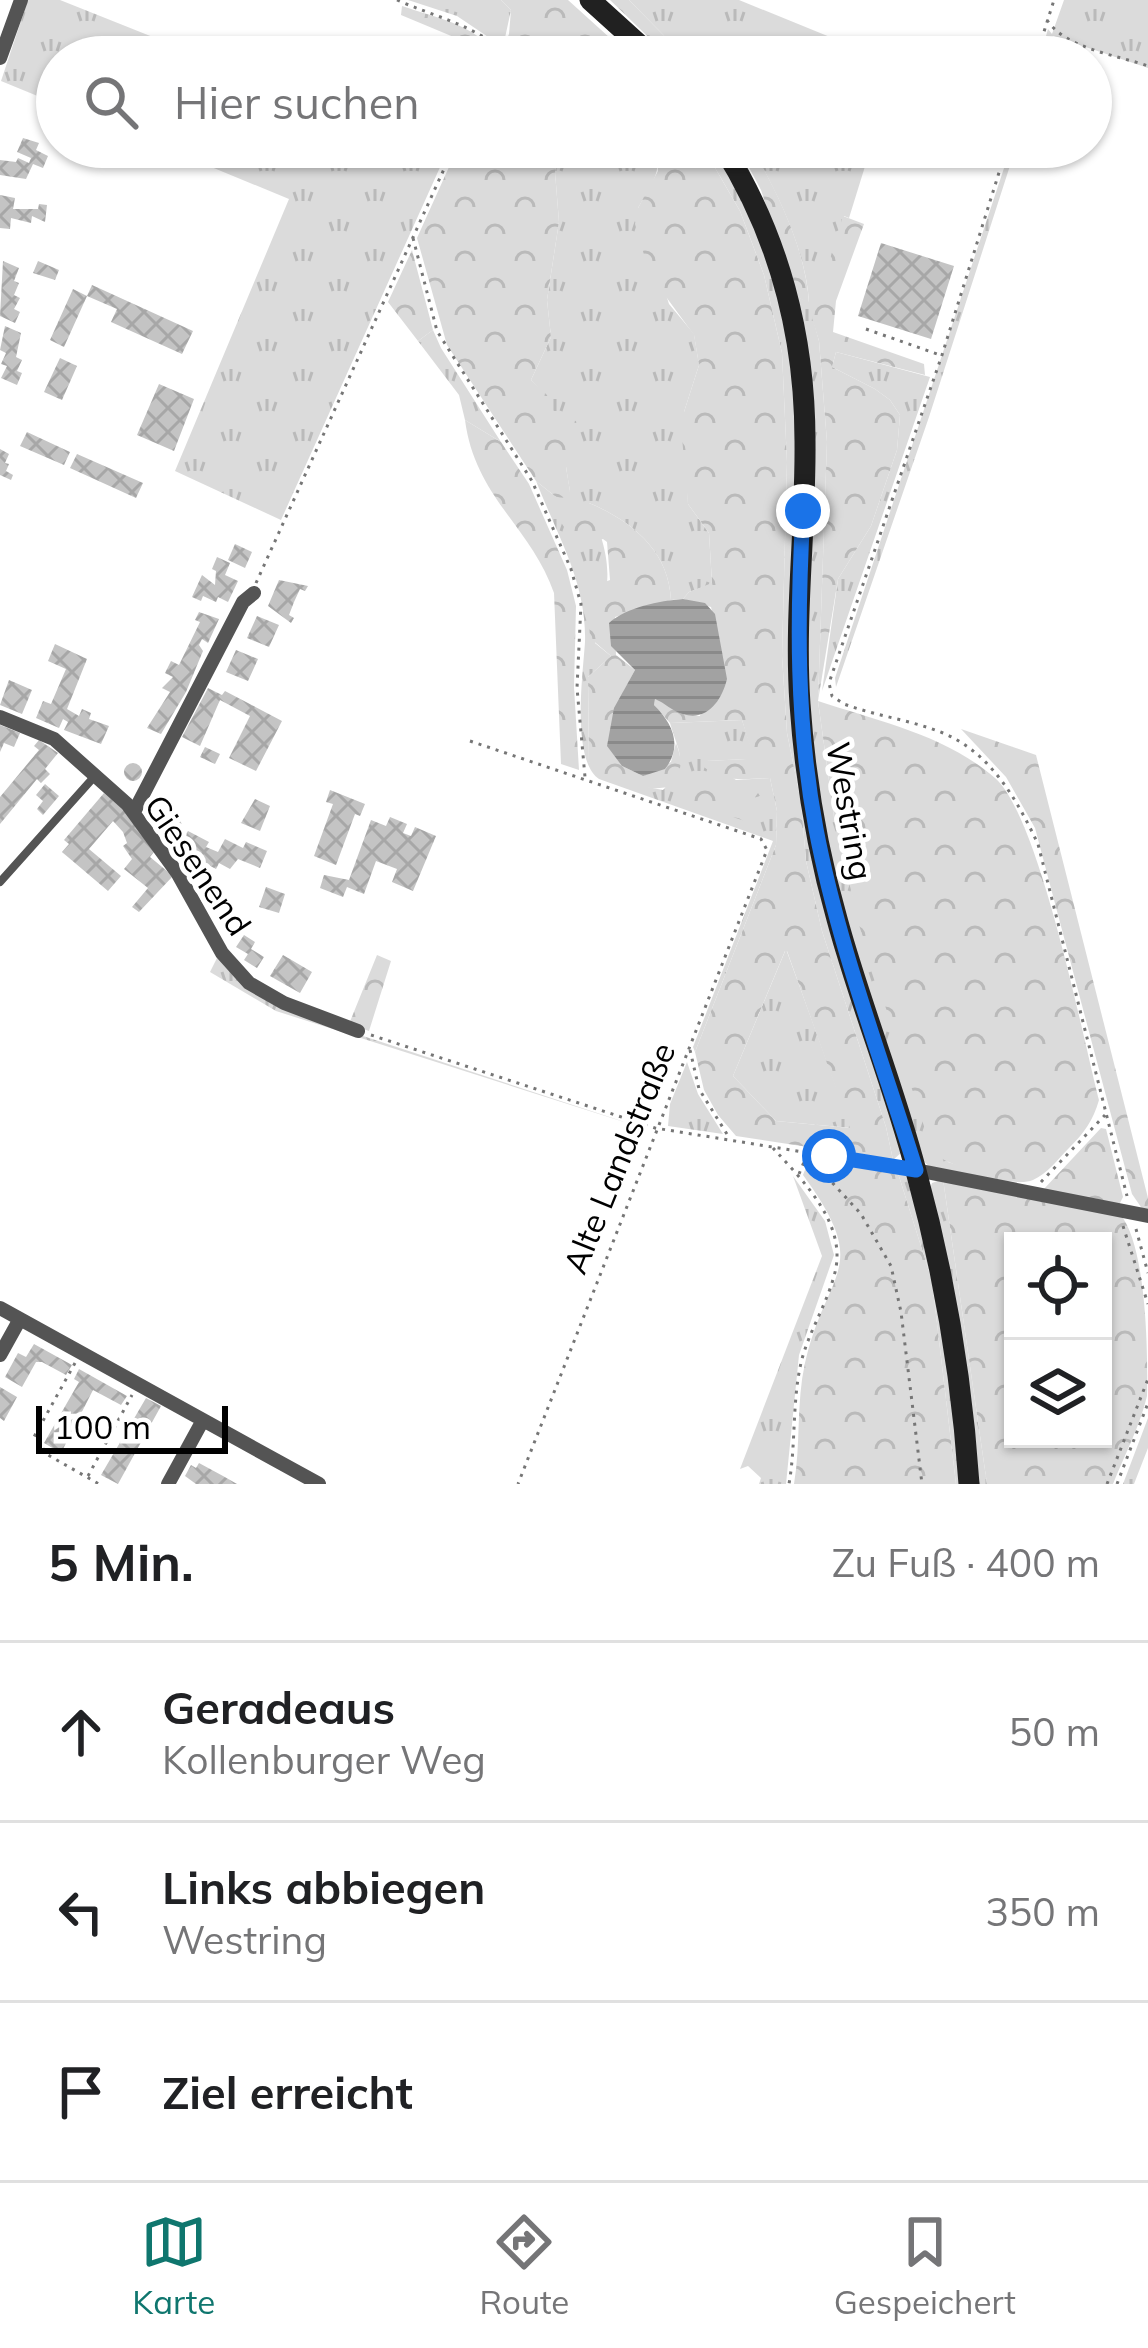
<!DOCTYPE html>
<html lang="de">
<head>
<meta charset="utf-8">
<style>
	:root { --surface:#fff; --page:#f2f2f2; --text:#202124; --muted:#757577; --line:#e0e0e0; --accent:#0f766e }
	body { margin:0; font-family:Mulish,sans-serif; background:var(--page); color:var(--text) }
	.controls { position:absolute; right:36px; bottom:36px; display:grid; overflow:hidden; border-radius:0px; box-shadow:0 3px 9px #0004 }
	.controls button { width:108px; height:108px; display:grid; place-items:center; padding:0; border:0; border-bottom:3px solid var(--line); background:var(--surface); color:var(--text); font:60px sans-serif }
	.scale { position:absolute; left:36px; bottom:30px; width:192px; box-sizing:border-box; padding-left:12px; border:6px solid #000; border-top:0; font-size:33px; line-height:42px; white-space:nowrap; color:#000; -webkit-text-stroke:9px #fff; paint-order:stroke }
	.stop { position:absolute; width:36px; height:36px; margin:-27px; border:9px solid #1a73e8; border-radius:50%; background:#fff }
	.stop.end { background:#1a73e8; border-color:#fff; box-shadow:0 3px 12px #0008 }
	.list { margin:0; padding:0; list-style:none }
	h2 { display:flex; justify-content:space-between; align-items:center; height:156px; margin:0; padding:0 48px; font-size:51px }
	h2 small { font-size:39px; font-weight:400; color:var(--muted) }
	.list li { display:grid; grid-template-columns:78px 1fr auto; gap:36px; align-items:center; box-sizing:border-box; height:180px; padding:0 48px; border-top:3px solid var(--line) }
	.list b { display:block; font-size:45px; white-space:nowrap }
	.list p { margin:0; font-size:39px; white-space:nowrap; color:var(--muted) }
	.list em { font-size:39px; font-style:normal; color:var(--muted) }
	.icon { flex:none; width:66px; height:66px; fill:none; stroke:currentColor; stroke-width:2; stroke-linecap:round; stroke-linejoin:round }
	.map { position:relative; flex:none; width:1148px; height:1484px; overflow:hidden }
	.search { position:absolute; background:var(--surface); box-shadow:0 3px 9px #0004; left:36px; right:36px; top:36px; height:132px; display:flex; align-items:center; gap:30px; box-sizing:border-box; padding:0 42px; border-radius:66px; color:var(--muted); font-size:45px }
	.sheet { height:696px; background:var(--surface) }
	nav { display:flex; justify-content:space-around; align-items:center; box-sizing:border-box; height:168px; border-top:3px solid var(--line); background:var(--surface); font-size:33px; color:var(--muted) }
	nav a { display:grid; justify-items:center; gap:6px }
	nav .on { color:var(--accent) }
	.map>svg:first-child { display:block }
	.grass { fill:url(#grass-tufts) }
	.forest { fill:url(#forest-crowns); fill-rule:evenodd }
	.water { fill:url(#water-rules) }
	.building { fill:url(#building-cross-hatch) }
	.lines { fill:none; stroke-linecap:round; stroke-linejoin:round }
	.path { stroke:#767676; stroke-width:3; stroke-dasharray:3 6; stroke-linecap:butt }
	.service { stroke:#545454; stroke-width:8 }
	.minor { stroke:#545454; stroke-width:14 }
	.secondary { stroke:#212121; stroke-width:21 }
	.route { stroke:#1a73e8; stroke-width:15 }
	.labels { text-anchor:middle; stroke-width:10; stroke-linejoin:round; paint-order:stroke }
	.street-label { font-size:33px; fill:#000; stroke:#fff }
</style>
</head>
<body>
<div class="map">
<svg width="1148" height="1484" viewBox="0 0 1148 1484">
	<defs>
		<pattern id="grass-tufts" width="24" height="20" patternUnits="userSpaceOnUse" patternTransform="scale(3)"><rect width="24" height="20" fill="#dbdbdb"/><path d="M3 7l-1-3M5 7V3M7 7l1-3M15 17l-1-3M17 17v-4M19 17l1-3" fill="none" stroke="#bababa"/></pattern>
		<pattern id="forest-crowns" width="20" height="18" patternUnits="userSpaceOnUse" patternTransform="scale(3)"><rect width="20" height="18" fill="#dbdbdb"/><path d="M2 6a3 3 0 1 1 6 0M12 15a3 3 0 1 1 6 0" fill="none" stroke="#bababa"/></pattern>
		<pattern id="water-rules" width="6" height="5" patternUnits="userSpaceOnUse" patternTransform="scale(3)"><rect width="6" height="5" fill="#a2a2a2"/><path d="M0 2.5h6" fill="none" stroke="#8a8a8a"/></pattern>
		<pattern id="building-cross-hatch" width="8" height="8" patternUnits="userSpaceOnUse" patternTransform="scale(3)"><rect width="8" height="8" fill="#c4c4c4"/><path d="M0 0l8 8M0 8l8-8" fill="none" stroke="#a7a7a7"/></pattern>
	</defs>
	<rect width="100%" height="100%" fill="#fff"/>
	<path class="grass" d="M28,0H60L203,57H57V104L1,81Z
		M408,0H501L511,10L503,47L457,16Z
		M629,0H739L879,57H685Z
		M1064,0H1148V68L1053,36L1045,57H1040L1048,29L1052,34Z
		M163,147H428L446,154L281,520L175,471L289,199Z
		M559,147H651C667,168 649,188 638,208L669,304L694,334L699,365L684,412L688,504L709,533L712,584L689,592L683,599L671,600C669,551 632,521 589,503C614,567 611,577 595,643L611,656L588,677L589,762L632,784L663,790C689,761 680,757 670,723L742,720L753,753L747,759L707,761L736,780L770,778L777,811L776,845L695,1052L693,1047L773,841L599,779C571,760 583,674 585,642C587,583 557,535 536,481L556,497L570,491C563,451 561,408 531,380L551,337L547,300L559,222L555,172Z
		M703,147H715L742,193L774,271L797,396L795,727L902,1152L893,1160L886,1127L822,931L806,861L801,802L787,733L782,656L787,462L782,353L764,275L740,211Z
		M751,147H871L849,218L844,216L813,319L819,341L827,442L818,701L834,817L860,925L948,1162L1017,1184L930,1167L922,1160L840,903L812,766L795,296L809,302C806,251 777,191 751,147Z
		M1011,147H1016L929,417L836,687L835,678Z
		M433,330L441,348L501,442L465,420L459,395L418,341Z
		M836,352L930,377L822,691L838,579L871,526L897,450L900,415L890,400L875,389L832,367Z
		M786,949L851,1128L776,1121L733,1076Z
		M218,956L245,987L357,1034L643,1128L276,1011L210,972Z
		M687,1062L698,1094L723,1134L668,1126L670,1104Z
		M897,1170L909,1176L931,1254L966,1484H956L932,1281Z
		M793,1176L825,1221L834,1255L799,1355L786,1484H759L761,1478L748,1466L740,1469L822,1256Z
		M943,1179L987,1484H979L929,1191L932,1183Z
		M1148,1418V1448L1134,1484H1123Z"/>
	<path class="forest" d="M501,0H568L631,57H499L509,34L511,10Z
		M610,0H629L685,57H669Z
		M402,6C430,16 479,25 492,53L401,15Z
		M458,147H559L555,172L559,222L547,300L551,337L531,380L547,395L556,417L576,421L580,445L566,467L570,491L566,498L556,497L536,481L447,345L417,238Z
		M651,147H703L740,211L764,275L782,353L787,462L782,656L787,733L801,802L806,861L822,931L886,1127L893,1160L736,1136L718,1115L704,1090L695,1052L776,845L777,811L770,778C747,779 722,783 704,767L706,761L746,759L752,753L742,720L670,723L654,705L655,699C672,702 679,715 700,716L718,637L711,607L683,599L689,592L712,583L709,533L688,504L682,437L684,412L699,365L694,335L650,275L635,224L638,208L658,171L657,153ZM785,951H787L850,1128L776,1121L733,1076Z
		M738,147H751C778,192 806,251 809,303L795,296L761,190Z
		M843,216L864,224L836,301L833,332L924,364L925,375L836,352L832,367L875,389L890,400L900,415L897,450L871,526L838,579L818,701C878,721 946,735 995,778C1039,816 1082,1034 1099,1100C1093,1121 1084,1133 1069,1148C1058,1159 1047,1174 1033,1180C1011,1189 954,1166 933,1154L859,925L834,817L818,701L827,442L819,341L812,318Z
		M412,250L433,330L418,341L388,302Z
		M465,420L501,442L529,484L567,570L576,606L574,687L579,770L561,764L554,593C531,527 475,497 465,420Z
		M589,503C632,521 669,551 671,600L615,617L616,655L635,670L623,692L622,766L643,776L671,762L676,743C683,761 682,768 673,785C650,795 605,780 589,762L588,677L611,656L590,638L587,589L610,580L607,542L603,539L577,546L560,521L570,506Z
		M961,729L1036,755L1148,1198V1211L1143,1210L1132,1194L1035,828L1006,777Z
		M699,784L756,790L760,796L750,799L746,805L749,817L745,821L693,804L691,789Z
		M377,955L391,961L369,1031L349,1024Z
		M1101,1128L1106,1129L1123,1197L1119,1205L1043,1190Z
		M810,1157L897,1170L932,1281L956,1484H794C801,1444 796,1403 805,1363C827,1267 873,1271 803,1175Z
		M943,1179L1120,1214C1147,1246 1148,1356 1147,1396C1140,1426 1124,1456 1113,1484H987ZM1013,1241H1103V1439H1013Z"/>
	<path class="water" d="M683,599L705,603L715,614L727,679C722,700 707,722 683,714C672,711 665,703 655,699L654,705C673,724 683,746 665,769L643,776L622,766L607,746L614,708L635,670L611,646L609,623C627,607 659,601 683,599Z"/>
	<path class="building" d="M23,138L39,143L36,150L48,156L43,168L33,164L26,179L0,175V160L16,162L18,158L29,163L31,158L17,152Z
		M0,195L15,198L13,209H38L39,204L47,205L45,222L32,216L31,223L11,218L10,229L0,228Z
		M881,243L954,266L931,339L858,316Z
		M3,261L19,268L14,281L19,283L14,295L20,298L14,309L20,312L15,323L0,316Z
		M38,261L59,270L55,280L33,273Z
		M92,285L193,331L182,354L111,322L117,309L87,296Z
		M73,289L87,296L64,347L50,340Z
		M5,326L21,333L16,357L22,360L17,371L22,373L17,385L1,378L7,366L1,364L6,353L0,350Z
		M60,358L77,366L62,400L44,392Z
		M159,384L194,399L174,451L137,435Z
		M27,432L70,452L64,465L20,446Z
		M0,449L9,454L5,463L9,464L6,471L13,475L11,480L0,475Z
		M77,454L143,483L136,498L70,468Z
		M235,544L252,552L245,568L228,560Z
		M217,557L230,563L225,575L238,581L228,602L218,597L216,602L203,596L201,601L192,597L202,575L215,585L216,571L212,569Z
		M279,580L308,586L305,591L300,589L294,602L289,615L294,618L291,623L268,606Z
		M199,612L219,619L208,643L202,639L199,645L203,651L186,692L161,734L147,728L170,692L162,688L173,677L165,673L171,661L179,665L200,622L195,620Z
		M257,616L279,625L269,647L247,638Z
		M55,644L87,659L67,709L79,716L82,709L91,713L89,719L109,726L101,744L64,730L68,722L63,719L59,728L36,718L43,701L51,704L66,669L48,661Z
		M236,650L258,659L248,681L226,672Z
		M9,680L32,690L22,714L0,705Z
		M208,688L222,695L225,691L282,721L256,771L229,758L250,716L220,700L200,746L182,737Z
		M0,725L20,733L14,747L4,743L0,752Z
		M39,740L58,753L45,769L50,774L41,783L37,779L0,824V797L39,750L34,746Z
		M205,747L220,754L215,764L200,757Z
		M124 772a9 9 0 1 1 18 0a9 9 0 1 1-18 0Z
		M45,784L59,796L43,815L37,809L43,801L36,795Z
		M330,790L365,804L360,816L355,814L336,865L314,856L333,804L326,802Z
		M104,793L123,809L154,852L150,857L173,876L139,912L132,907L148,888L124,869L132,859L123,846L127,843L123,832L113,821L89,849L121,876L108,891L62,852L69,844L64,840Z
		M255,799L270,806L260,831L241,823Z
		M169,804L174,812L177,811L183,828L166,837L155,812Z
		M390,817L407,824L403,833L411,836L415,827L436,836L413,891L392,882L397,869L376,861L364,894L347,887L343,897L320,888L324,875L349,880L371,820L386,826Z
		M188,831L209,842L206,847L218,852L225,839L243,848L246,842L267,851L260,868L238,859L230,869L219,863L216,869L176,848Z
		M266,887L285,894L279,913L259,907Z
		M229,899L240,918L227,926L215,907Z
		M244,935L255,942L251,949L264,957L257,968L244,960L248,954L236,947Z
		M283,955L312,972L300,993L270,976Z
		M34,1344L72,1365L66,1375L42,1362H36L22,1387L5,1377L18,1353L26,1357Z
		M79,1369L127,1396L121,1405L93,1390L61,1453L44,1443L79,1382L74,1379Z
		M0,1387L17,1397L4,1421L0,1418Z
		M146,1398L161,1406L118,1484L101,1475Z
		M199,1463L223,1476L237,1484H196L185,1476L191,1465L196,1468Z"/>
	<g class="lines">
		<path class="path" d="M397,0C433,16 467,23 498,47L494,57
			M1047,20C1066,49 1117,55 1148,66
			M1036,57L1054,0
			M1007,147L942,355L829,683L832,696L844,704C876,716 911,720 943,733C991,753 1017,800 1038,844L1127,1196
			M413,238L437,331L532,481L571,569L581,604L577,688L585,777
			M866,329L940,355
			M256,583L454,147
			M470,741L761,839L767,850L518,1484
			M371,1035L655,1128L896,1167
			M690,1050L699,1089L730,1139
			M773,1148C805,1183 849,1226 834,1276C826,1306 808,1333 801,1363C792,1402 796,1444 789,1484
			M828,1158L827,1177L861,1214L891,1266L901,1312L922,1484
			M799,1174L807,1155
			M1041,1182L1105,1115
			M1123,1226L1148,1304
			M1136,1229L1148,1273
			M75,1363L34,1437L48,1455L99,1484
			M88,1476L132,1395
			M1107,1484L1148,1379
			M1117,1484L1148,1403"/>
		<path class="service" d="M0,882L94,777"/>
		<path class="minor" d="M0,58L21,0
			M0,717L54,739L127,804L178,874L222,953L249,983L284,1003L358,1031
			M134,812L243,602L254,593
			M916,1170L1148,1216
			M0,1308L319,1484
			M0,1355L20,1319
			M168,1484L203,1420"/>
		<path class="secondary" d="M590,0L653,57
			M723,147C779,236 805,337 805,441C806,529 794,616 800,704C805,777 817,849 837,919C860,1004 894,1086 916,1171C944,1273 962,1378 969,1484"/>
	</g>
	<g class="lines">
		<path class="route" d="M803,511C797,618 796,723 816,829C838,945 881,1057 916,1170L829,1156"/>
	</g>
	<g class="labels">
		<g class="street-label">
			<text transform="translate(850 811) rotate(80)" y="12">Westring</text>
			<text transform="translate(198 865) rotate(56)" y="12">Giesenend</text>
			<text transform="translate(619 1158) rotate(-68)" y="12">Alte Landstraße</text>
		</g>
	</g>
</svg>
<div class="controls">
<button><svg class="icon" aria-label="locate" viewBox="0 0 24 24"><circle cx="12" cy="12" r="6"/><path d="M12 2v4M12 18v4M2 12h4M18 12h4"/></svg></button>
<button><svg class="icon" aria-label="layers" viewBox="0 0 24 24"><path d="M12 4l9 5-9 5-9-5zM3 14l9 5 9-5"/></svg></button>
</div>
<div class="scale">100 m</div>
<div class="stop" style="left:829px;top:1156px"></div>
<div class="stop end" style="left:803px;top:511px"></div>
<div class="search"><svg class="icon" aria-label="search" viewBox="0 0 24 24"><circle cx="10" cy="10" r="6"/><path d="M15 15l6 6"/></svg>Hier suchen</div>
</div>
<section class="sheet">
<h2>5 Min.<small>Zu Fuß · 400 m</small></h2>
<ul class="list">
<li><svg class="icon" aria-label="ahead" viewBox="0 0 24 24"><path d="M12 20V5M6 11l6-6 6 6"/></svg><div><b>Geradeaus</b><p>Kollenburger Weg</p></div><em>50 m</em></li>
<li><svg class="icon" aria-label="left" viewBox="0 0 24 24"><path d="M17 20v-9H6M10 6l-5 5 5 5"/></svg><div><b>Links abbiegen</b><p>Westring</p></div><em>350 m</em></li>
<li><svg class="icon" aria-label="arrive" viewBox="0 0 24 24"><path d="M6 21V4h12l-3 4 3 4H6"/></svg><div><b>Ziel erreicht</b></div></li>
</ul>
</section>
<nav>
<a class="on"><svg class="icon" aria-label="map" viewBox="0 0 24 24"><path d="M3 6l6-2 6 2 6-2v14l-6 2-6-2-6 2zM9 4v14M15 6v14"/></svg>Karte</a>
<a><svg class="icon" aria-label="directions" viewBox="0 0 24 24"><path d="M12 3l9 9-9 9-9-9zM9 14v-3h6M13 9l2 2-2 2"/></svg>Route</a>
<a><svg class="icon" aria-label="saved" viewBox="0 0 24 24"><path d="M7 4h10v16l-5-4-5 4z"/></svg>Gespeichert</a>
</nav>
</body>
</html>
